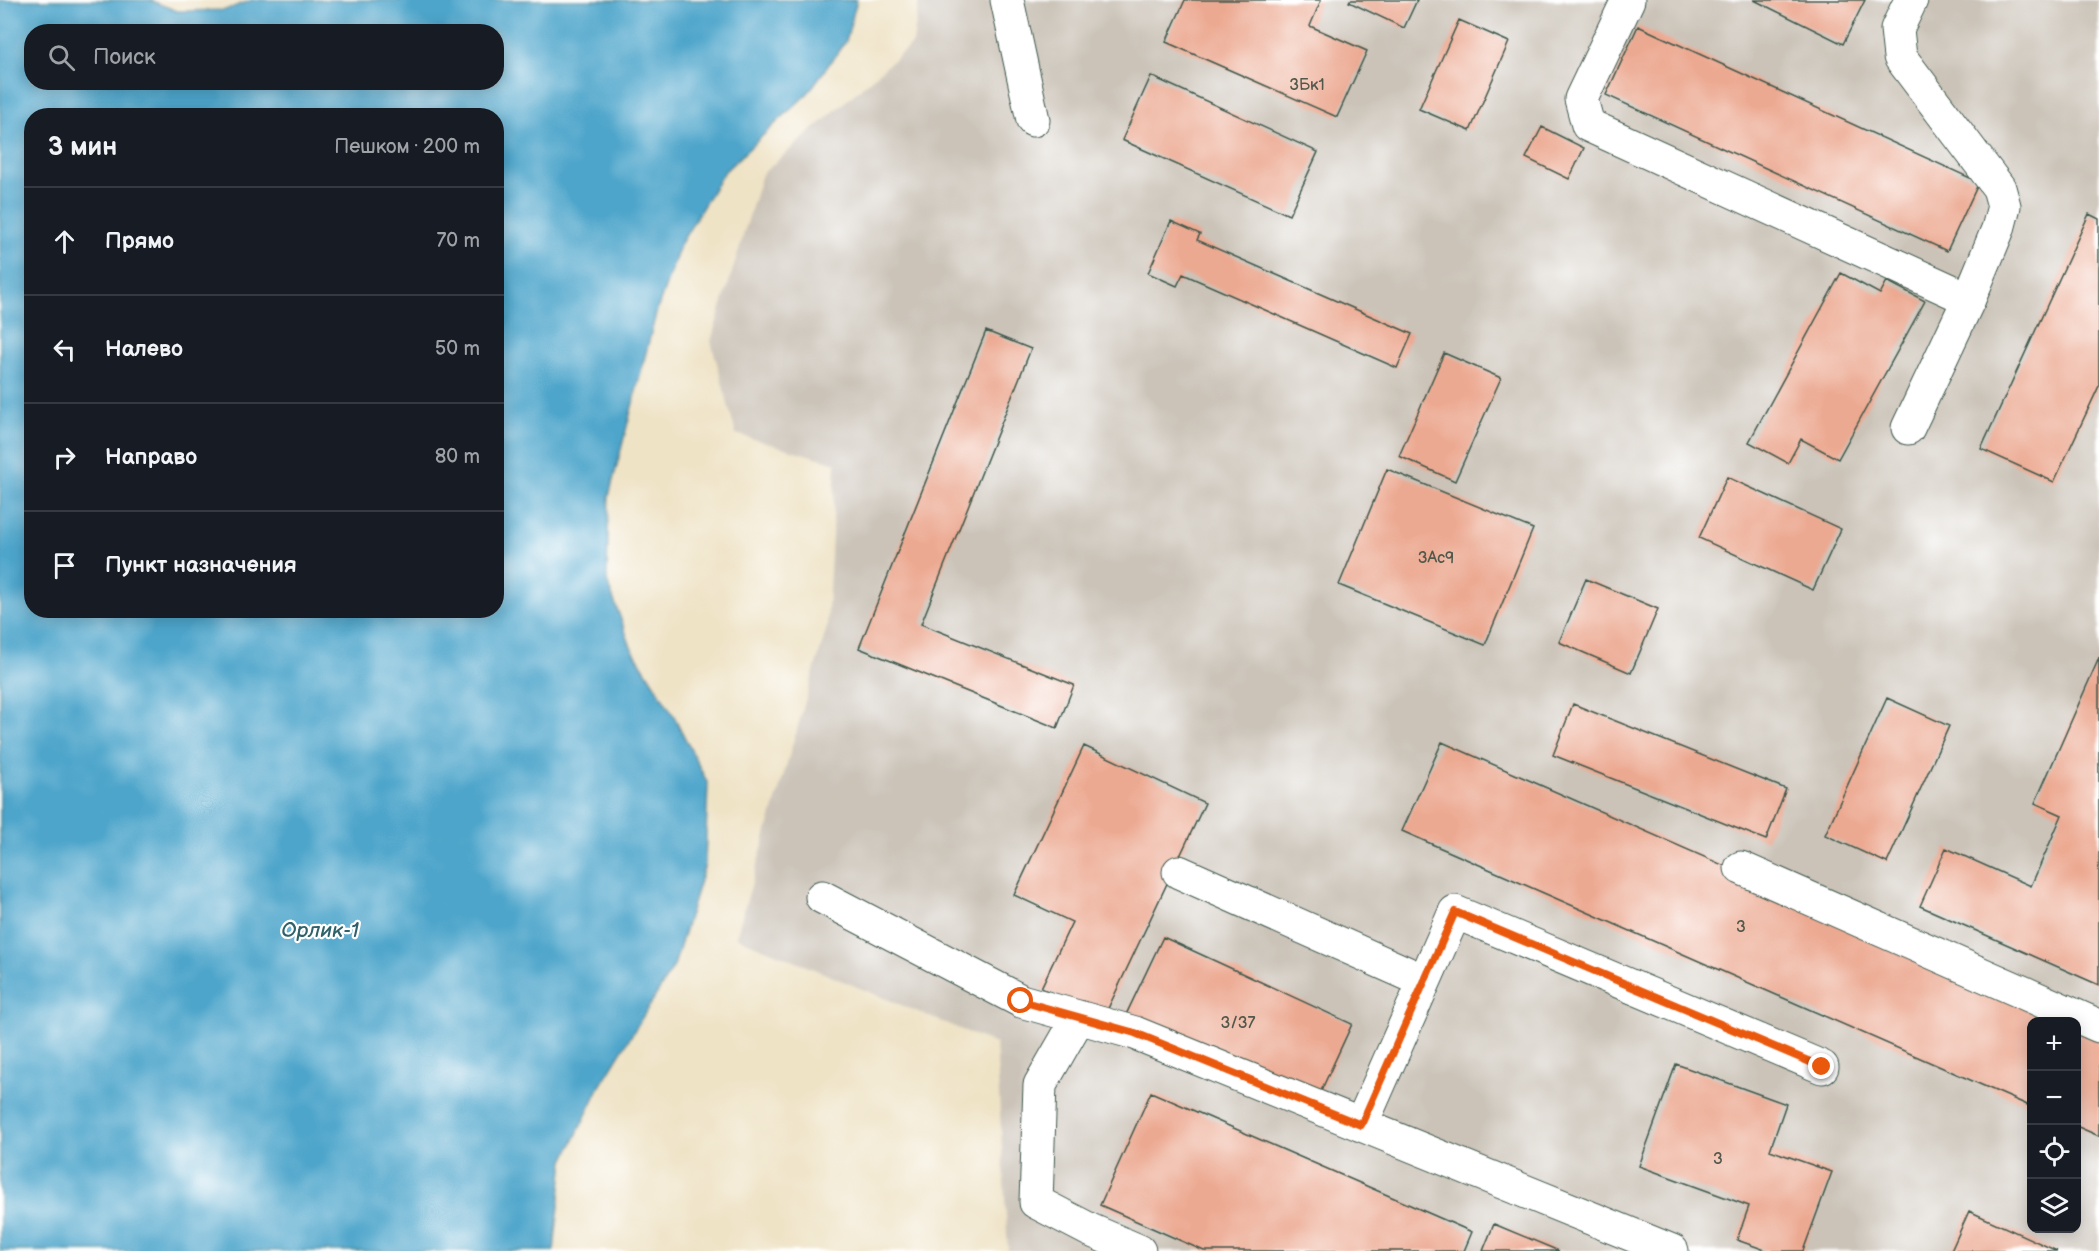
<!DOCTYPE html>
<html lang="ru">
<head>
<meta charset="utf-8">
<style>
	:root { --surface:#171b24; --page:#20242c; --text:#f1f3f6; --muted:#9ea1a6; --line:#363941 }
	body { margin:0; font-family:"Balsamiq Sans",sans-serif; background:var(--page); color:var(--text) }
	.controls { position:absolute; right:18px; bottom:18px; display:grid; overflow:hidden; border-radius:12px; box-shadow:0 3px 15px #0003 }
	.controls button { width:54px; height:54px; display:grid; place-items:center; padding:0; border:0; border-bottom:2px solid var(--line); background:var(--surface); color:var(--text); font:30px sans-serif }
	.stop { position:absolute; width:18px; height:18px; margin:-14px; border:4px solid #ea580c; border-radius:50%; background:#fff }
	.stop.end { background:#ea580c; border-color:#fff; box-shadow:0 2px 6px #0008 }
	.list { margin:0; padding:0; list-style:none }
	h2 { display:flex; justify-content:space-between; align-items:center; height:78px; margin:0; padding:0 24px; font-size:26px }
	h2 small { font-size:20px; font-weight:400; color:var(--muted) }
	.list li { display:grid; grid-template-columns:39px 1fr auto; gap:18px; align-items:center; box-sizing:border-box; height:108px; padding:0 24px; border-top:2px solid var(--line) }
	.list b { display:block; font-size:22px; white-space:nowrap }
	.list em { font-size:20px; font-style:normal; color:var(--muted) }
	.icon { flex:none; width:33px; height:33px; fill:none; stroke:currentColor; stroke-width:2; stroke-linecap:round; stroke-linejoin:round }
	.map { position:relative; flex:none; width:2099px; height:1251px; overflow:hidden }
	.search { position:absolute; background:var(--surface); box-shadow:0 3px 15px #0003; left:24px; top:24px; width:480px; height:66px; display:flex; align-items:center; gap:15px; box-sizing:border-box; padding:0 21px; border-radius:24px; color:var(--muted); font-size:22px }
	.panel { position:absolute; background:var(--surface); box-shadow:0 3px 15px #0003; left:24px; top:108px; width:480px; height:510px; border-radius:24px }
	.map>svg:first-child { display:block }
	.industrial { fill:#cbc3b8; fill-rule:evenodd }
	.water { fill:#4ea5cb; stroke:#367180; stroke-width:1.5; fill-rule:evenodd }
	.building { fill:#eca991 }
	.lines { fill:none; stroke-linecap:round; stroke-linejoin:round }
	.minor-casing { stroke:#3e564a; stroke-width:35 }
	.minor { stroke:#fff; stroke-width:33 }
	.route { stroke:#ea580c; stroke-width:8 }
	.labels { text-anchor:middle; stroke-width:4.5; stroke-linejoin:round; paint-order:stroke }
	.number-label { font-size:16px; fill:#52584b }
	.water-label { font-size:21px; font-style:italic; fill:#2f6169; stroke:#fff }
</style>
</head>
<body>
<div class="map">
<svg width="2099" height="1251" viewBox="0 0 2099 1251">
	<rect width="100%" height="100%" fill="#fff"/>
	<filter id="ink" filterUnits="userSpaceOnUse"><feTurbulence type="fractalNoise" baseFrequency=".0167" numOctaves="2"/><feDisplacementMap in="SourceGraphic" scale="12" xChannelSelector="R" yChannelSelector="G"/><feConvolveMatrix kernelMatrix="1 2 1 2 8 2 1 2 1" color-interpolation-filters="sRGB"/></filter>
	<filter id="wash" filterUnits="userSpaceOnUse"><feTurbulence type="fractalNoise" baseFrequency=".008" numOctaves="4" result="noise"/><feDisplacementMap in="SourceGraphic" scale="24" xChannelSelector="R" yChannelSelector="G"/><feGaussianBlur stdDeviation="1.35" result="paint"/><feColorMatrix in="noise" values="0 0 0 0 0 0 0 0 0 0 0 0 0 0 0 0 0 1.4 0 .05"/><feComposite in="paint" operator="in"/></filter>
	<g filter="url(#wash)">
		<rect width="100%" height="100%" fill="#efe3c6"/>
		<path class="industrial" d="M919,0H2099V1251H1008L996,1044L736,937L827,627L836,463L736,434L711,341L762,174L913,43ZM2032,1022H2076V1228H2032Z"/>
		<path class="water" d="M0,0H150L177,11L225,10L252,0H857L846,41L808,93L723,173L681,243L657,310L609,496L607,581L631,647L674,716L708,784L705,864L674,966L600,1086L564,1161L554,1251H0ZM32,32H496V82H32ZM32,116H496V610H32Z"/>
		<g id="blocks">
			<path class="building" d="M1185,0H1321L1310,26L1367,51L1337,117L1166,42Z
				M1350,0H1417L1404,28L1349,2Z
				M1754,0H1865L1843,44Z
				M1459,20L1509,42L1470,131L1419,109Z
				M1638,26L1979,182L1947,251L1606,95Z
				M1151,76L1318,152L1289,215L1122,140Z
				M1542,127L1584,148L1569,179L1526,158Z
				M2089,214L2099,219V386L2054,482L1981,449Z
				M1171,221L1200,234L1197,240L1412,334L1397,368L1183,274L1177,286L1148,273Z
				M1841,273L1880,294L1887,281L1925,301L1838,459L1801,439L1788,463L1749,442Z
				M986,331L1031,349L921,624L1074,685L1057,728L859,648Z
				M1444,353L1501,378L1455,481L1399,456Z
				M1387,469L1533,529L1485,645L1339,585Z
				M1727,477L1841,529L1813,590L1699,538Z
				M1586,579L1658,609L1631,673L1559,642Z
				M2099,658V985L1920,906L1946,848L2031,886L2062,815L2035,803Z
				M1887,698L1949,726L1887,863L1825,835Z
				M1573,704L1786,789L1766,840L1553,755Z
				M1442,742L2099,1030V1136L2076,1126V1022H2032V1107L1402,831Z
				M1084,746L1205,803L1104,1017L1041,988L1072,922L1014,895Z
				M1163,937L1352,1024L1314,1106L1124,1019Z
				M1676,1064L1786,1104L1770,1150L1832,1172L1803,1251H1768L1737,1240L1749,1206L1639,1166Z
				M1151,1092L1472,1232L1464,1251H1204L1100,1205Z
				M1969,1211L2057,1251H1951Z
				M1494,1224L1559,1251H1483Z"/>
		</g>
	</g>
	<g filter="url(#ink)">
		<use href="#blocks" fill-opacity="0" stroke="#3e564a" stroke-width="1.5"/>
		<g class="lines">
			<defs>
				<path id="minor" d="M1007,0L1033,120
					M1628,0L1581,99L1588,125L1969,299
					M1908,428L1969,299L1998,229L2004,206L1999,188L1900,57L1897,29L1911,0
					M1741,868L2099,1026
					M1179,872L1424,981
					M822,897L1021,1001L1135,1033L1672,1251
					M1079,1017L1040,1085L1036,1202L1090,1230L1139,1251
					M1361,1125L1455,912L1822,1067"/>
			</defs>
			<use href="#minor" class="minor-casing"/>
			<use href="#minor" class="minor"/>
		</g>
	</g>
	<g class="lines" filter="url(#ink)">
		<path class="route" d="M1021,1001L1135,1033L1361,1125L1455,912L1822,1067"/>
	</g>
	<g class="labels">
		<g class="number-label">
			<text x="1307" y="90">3Бк1</text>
			<text x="1436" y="563">3Ас9</text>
			<text x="1741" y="932">3</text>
			<text x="1238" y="1028">3/37</text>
			<text x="1718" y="1164">3</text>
		</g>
		<g class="water-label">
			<text x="320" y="937">Орлик-1</text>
		</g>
	</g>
</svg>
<div class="controls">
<button>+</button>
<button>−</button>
<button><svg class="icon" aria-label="locate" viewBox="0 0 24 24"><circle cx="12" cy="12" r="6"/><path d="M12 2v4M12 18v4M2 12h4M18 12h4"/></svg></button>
<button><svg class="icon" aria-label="layers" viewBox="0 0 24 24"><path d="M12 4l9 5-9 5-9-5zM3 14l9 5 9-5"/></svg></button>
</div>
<div class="stop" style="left:1021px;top:1001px"></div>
<div class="stop end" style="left:1822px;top:1067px"></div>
<div class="search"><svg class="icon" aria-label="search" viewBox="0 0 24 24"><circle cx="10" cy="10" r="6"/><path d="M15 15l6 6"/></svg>Поиск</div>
<section class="panel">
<h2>3 мин<small>Пешком · 200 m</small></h2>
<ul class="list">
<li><svg class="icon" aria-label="ahead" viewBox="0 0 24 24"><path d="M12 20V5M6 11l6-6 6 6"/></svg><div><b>Прямо</b></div><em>70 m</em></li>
<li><svg class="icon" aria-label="left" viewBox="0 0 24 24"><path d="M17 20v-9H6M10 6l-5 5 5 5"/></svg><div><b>Налево</b></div><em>50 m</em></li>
<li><svg class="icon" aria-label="right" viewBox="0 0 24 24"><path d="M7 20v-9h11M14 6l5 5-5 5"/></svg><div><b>Направо</b></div><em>80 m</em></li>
<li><svg class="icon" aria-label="arrive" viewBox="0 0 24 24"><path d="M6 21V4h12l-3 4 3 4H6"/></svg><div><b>Пункт назначения</b></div></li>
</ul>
</section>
</div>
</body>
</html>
